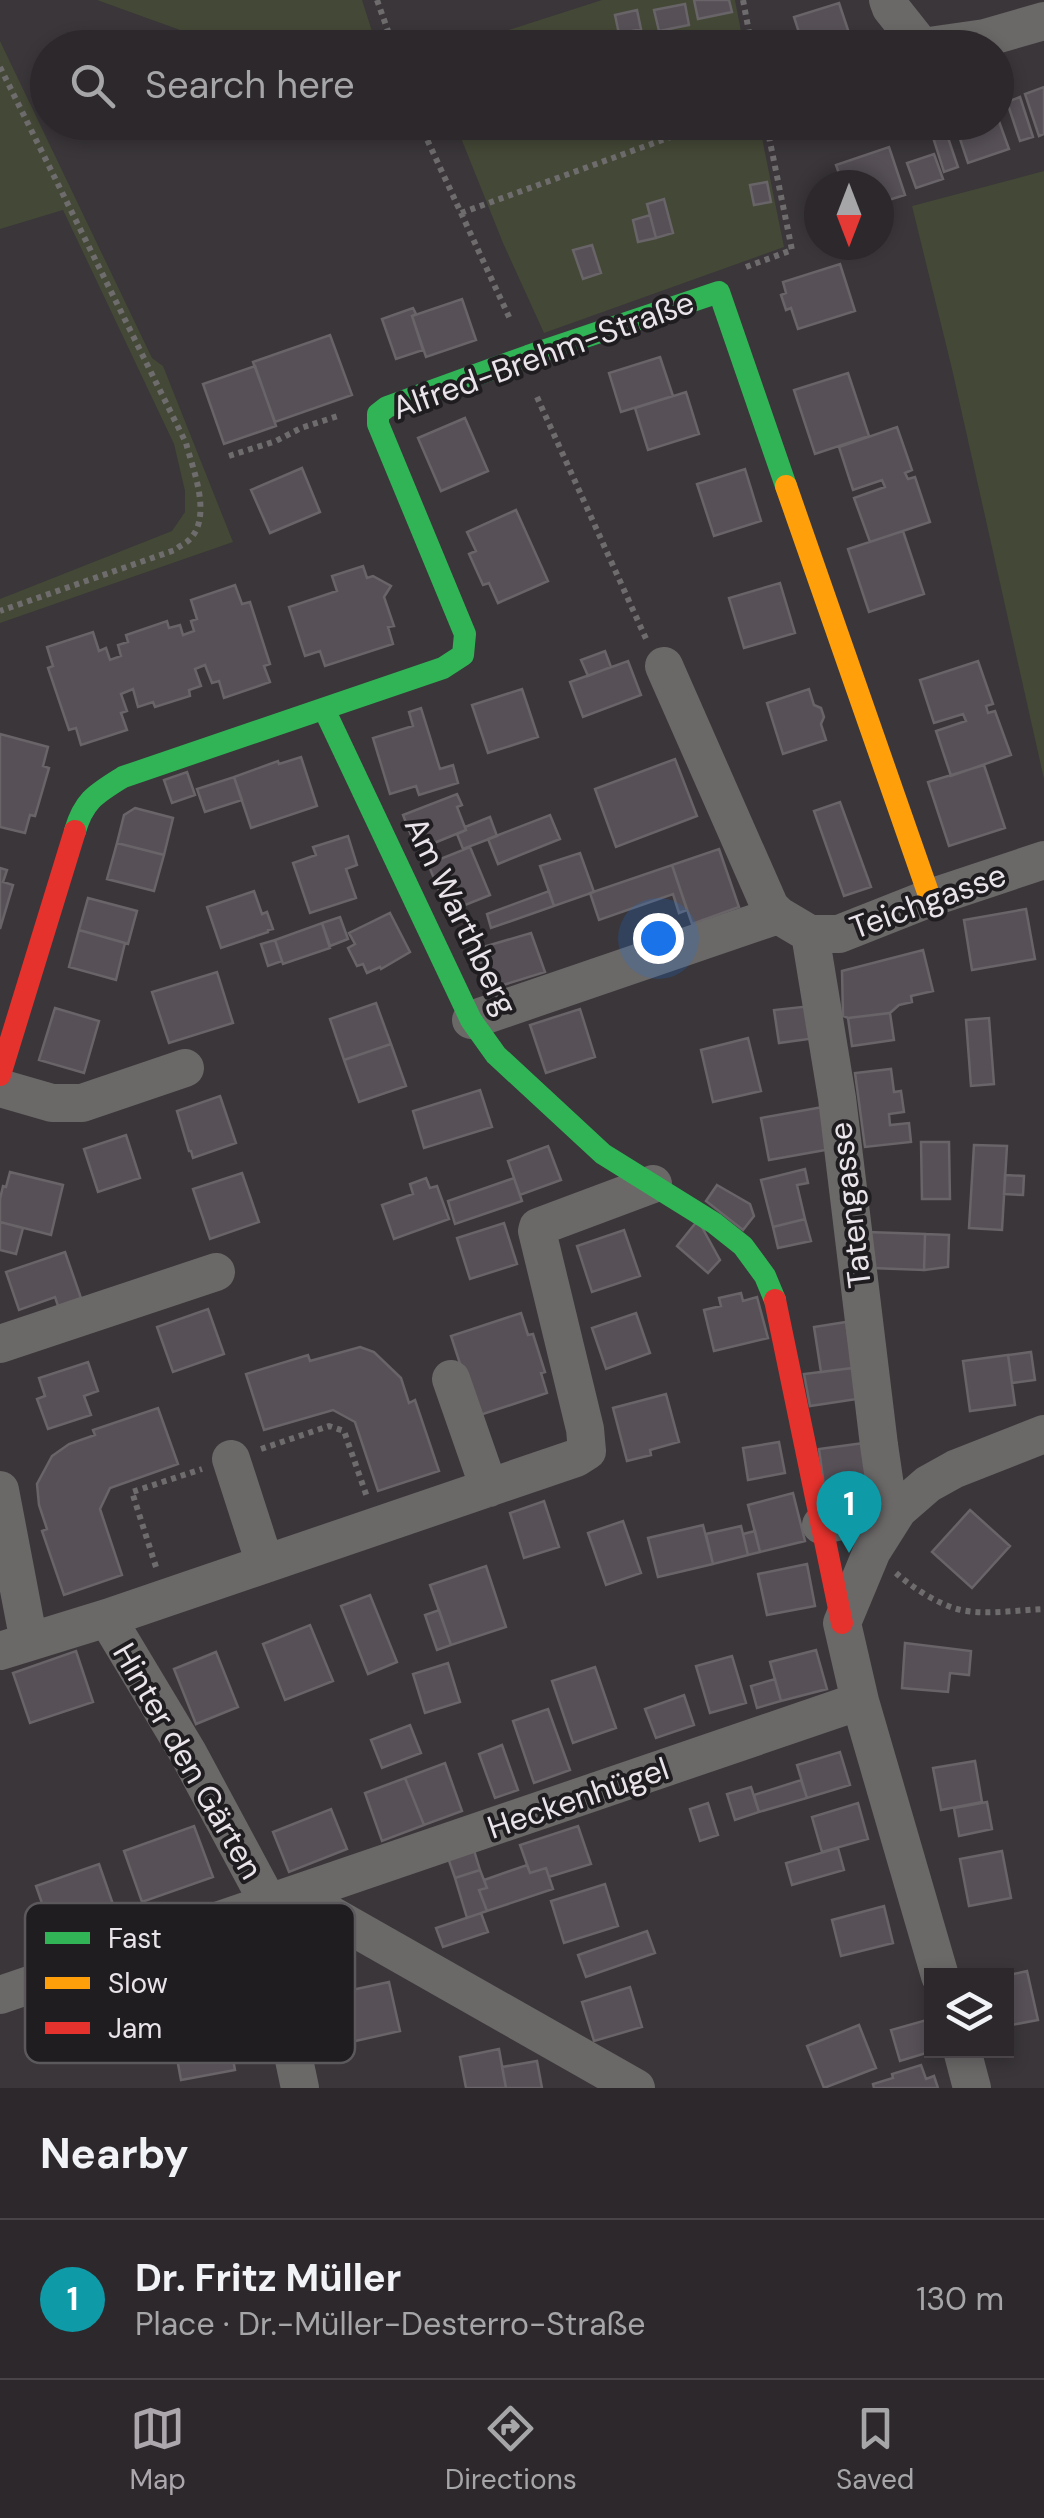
<!DOCTYPE html>
<html lang="en">
<head>
<meta charset="utf-8">
<style>
	:root { --surface:#2c282c; --page:#343034; --text:#f1f3f6; --muted:#a6a6a9; --line:#484448; --accent:#aca7ac }
	body { margin:0; font-family:"DM Sans",sans-serif; background:var(--page); color:var(--text) }
	.controls { position:absolute; right:30px; bottom:30px; display:grid; overflow:hidden; border-radius:0px; box-shadow:0 5px 15px #0003 }
	.controls button { width:90px; height:90px; display:grid; place-items:center; padding:0; border:0; border-bottom:2px solid var(--line); background:var(--surface); color:var(--text); font:50px sans-serif }
	.compass { position:absolute; left:804px; top:170px; width:90px; height:90px; border-radius:50%; background:var(--surface); box-shadow:0 5px 15px #0003; rotate:180deg }
	.you { position:absolute; left:658px; top:938px; width:35px; height:35px; margin:-25px; border:8px solid #fff; border-radius:50%; background:#1a73e8; box-shadow:0 0 0 15px #1a73e833 }
	.badge { display:grid; place-items:center; width:65px; height:65px; border-radius:50%; background:var(--accent); color:#fff; font-size:32px; font-weight:700 }
	.pin { position:absolute; translate:-50% -82px; filter:drop-shadow(0 2px 5px #0008) }
	.pin::after { content:''; position:absolute; top:52px; width:35px; height:30px; background:inherit; clip-path:polygon(0 0,100% 0,50% 100%) }
	.list { margin:0; padding:0; list-style:none }
	h2 { display:flex; justify-content:space-between; align-items:center; height:130px; margin:0; padding:0 40px; font-size:42px }
	h2 small { font-size:32px; font-weight:400; color:var(--muted) }
	.list li { display:grid; grid-template-columns:65px 1fr auto; gap:30px; align-items:center; box-sizing:border-box; height:160px; padding:0 40px; border-top:2px solid var(--line) }
	.list b { display:block; font-size:38px; white-space:nowrap }
	.list p { margin:0; font-size:32px; white-space:nowrap; color:var(--muted) }
	.list em { font-size:32px; font-style:normal; color:var(--muted) }
	.icon { flex:none; width:55px; height:55px; fill:none; stroke:currentColor; stroke-width:2; stroke-linecap:round; stroke-linejoin:round }
	.map { position:relative; flex:none; width:1044px; height:2088px; overflow:hidden }
	.search { position:absolute; background:var(--surface); box-shadow:0 5px 15px #0003; left:30px; right:30px; top:30px; height:110px; display:flex; align-items:center; gap:25px; box-sizing:border-box; padding:0 35px; border-radius:55px; color:var(--muted); font-size:38px }
	.sheet { height:290px; background:var(--surface) }
	nav { display:flex; justify-content:space-around; align-items:center; box-sizing:border-box; height:140px; border-top:2px solid var(--line); background:var(--surface); font-size:28px; color:var(--muted) }
	nav a { display:grid; justify-items:center; gap:5px }
	nav .on { color:var(--accent) }
	.map>svg:first-child { display:block }
	.green { fill:#444836 }
	.building { fill:#575157; stroke:#686468; stroke-width:2.5 }
	.lines { fill:none; stroke-linecap:round; stroke-linejoin:round }
	.path { stroke:#6f6c6d; stroke-width:6; stroke-dasharray:5 5; stroke-linecap:butt }
	.street { stroke:#6b6868; stroke-width:38 }
	.fast { stroke:#30b455; stroke-width:22 }
	.slow { stroke:#ff9f0a; stroke-width:22 }
	.jam { stroke:#e5322d; stroke-width:22 }
	.labels { text-anchor:middle; stroke-width:8; stroke-linejoin:round; paint-order:stroke }
	.street-label { font-size:32px; fill:#e9e4e9; stroke:#201d21 }
	.key { fill:#201d21; stroke:#5c595d; stroke-width:2.5 }
	.key-label { font-size:28px; fill:#e9e4e9 }
</style>
</head>
<body>
<div class="map">
<svg width="1044" height="2088" viewBox="0 0 1044 2088">
	<rect width="100%" height="100%" fill="#3a363a"/>
	<path class="green" d="M97,0H362L377,47H227Z
		M602,0H735L744,47L453,48Z
		M0,41L152,358L163,366L233,542L0,623V599L172,531L185,512V491L174,444L63,210L0,229Z
		M455,123H759L784,247L544,333L503,243Z
		M1044,171V779L952,369L912,206Z"/>
	<path class="building" d="M694,0H729L732,12L698,19Z
		M839,3L852,42L835,48H804L794,17Z
		M685,4L689,25L659,31L654,10Z
		M637,10L641,29L619,34L615,15Z
		M1044,87V134L1039,136L1025,94Z
		M1020,97L1033,137L1020,141L1007,102Z
		M996,113L1009,149L968,163L955,124L996,122Z
		M944,126L958,167L944,172L931,131Z
		M889,147L905,195L879,203V185H843L836,165Z
		M934,154L943,179L916,188L907,163Z
		M767,182L771,202L754,205L750,185Z
		M664,199L673,233L656,238L647,204Z
		M650,215L656,238L638,242L633,220Z
		M592,245L601,273L583,279L573,250Z
		M840,264L855,311L798,329L791,308L786,310L781,295L786,293L783,282Z
		M462,299L476,340L426,357L412,316Z
		M413,308L416,314L412,316L423,350L396,359L382,319Z
		M330,335L352,395L275,422L253,362Z
		M660,357L673,396L621,412L609,373Z
		M255,366L276,426L224,444L203,384Z
		M848,373L869,436L815,454L794,390Z
		M686,392L699,434L648,450L635,408Z
		M465,418L488,471L441,491L418,438Z
		M897,427L912,470L905,473L908,479L915,477L930,522L870,542L854,498L885,487L882,480L853,490L839,447Z
		M302,468L320,512L270,533L251,490Z
		M745,469L761,521L714,536L697,484Z
		M516,510L548,581L498,603L489,583L483,585L469,554L476,551L467,532Z
		M903,531L924,594L869,612L848,549Z
		M363,566L367,578L373,576L391,586L384,597L394,626L388,627L393,644L325,666L320,651L305,656L289,607L337,591L332,576Z
		M780,583L795,633L744,648L729,598Z
		M235,585L242,604L250,602L270,664L264,666L270,682L224,698L219,681L212,683L205,665L195,669L201,686L189,690L190,696L155,707L153,702L138,707L133,689L121,694L127,711L121,713L127,730L81,745L76,728L69,730L48,668L53,666L47,647L93,632L99,651L106,648L110,660L121,656L118,645L128,642L126,635L167,621L169,628L180,625L183,635L194,631L191,621L197,619L191,600Z
		M605,651L611,667L588,676L581,660Z
		M628,661L641,695L583,717L570,682Z
		M978,661L993,704L986,706L988,713L995,711L1011,755L951,776L936,731L966,721L963,714L934,723L920,680Z
		M522,689L538,737L488,753L472,705Z
		M809,689L814,705L821,708L824,717L821,724L826,740L783,754L767,703Z
		M421,708L440,769L453,765L458,783L419,795L416,786L390,794L373,738L413,726L409,712Z
		M0,734L48,747L43,766L49,768L35,816L30,815L25,833L0,827Z
		M301,757L317,806L251,828L234,777L278,761L279,764Z
		M675,759L697,816L616,847L595,789Z
		M984,765L1005,828L949,846L928,782Z
		M187,772L195,795L172,803L164,780Z
		M234,777L242,800L205,812L197,789Z
		M457,794L462,805L457,807L466,830L417,850L403,815Z
		M840,802L871,887L844,896L814,811Z
		M135,808L173,818L164,855L117,843L124,815Z
		M550,815L560,839L498,864L488,839Z
		M490,817L497,836L463,849L457,834L466,830L465,827Z
		M348,836L357,865L346,869L356,898L310,913L293,863L316,855L313,847Z
		M117,843L164,855L154,891L107,879Z
		M470,847L490,895L448,912L428,864Z
		M719,849L739,907L692,924L672,865Z
		M580,853L594,892L554,906L540,866Z
		M672,865L687,910L679,913L673,894L599,920L590,893Z
		M0,868L7,870L3,882L13,885L0,929Z
		M254,891L262,914L267,912L273,929L268,930V932L221,948L207,907Z
		M549,891L554,906L491,928L487,914Z
		M88,898L137,911L128,944L79,930Z
		M1026,909L1035,959L972,970L964,920Z
		M390,913L410,952L381,969L380,967L367,973L363,964L357,966L348,948L355,944L349,933Z
		M340,917L348,939L330,946L322,923Z
		M322,923L330,948L283,964L275,940Z
		M79,930L125,943L116,980L69,967Z
		M531,933L545,972L490,989L476,949Z
		M275,940L282,961L268,966L261,944Z
		M923,950L933,991L911,996L912,1002L899,1005L890,1013L848,1018L843,1016L842,971Z
		M217,972L233,1023L169,1043L152,992Z
		M376,1003L391,1044L344,1060L330,1019Z
		M811,1006L816,1038L779,1043L774,1010Z
		M55,1008L99,1021L84,1073L39,1060Z
		M580,1009L595,1057L546,1073L530,1025Z
		M890,1013L894,1040L852,1046L848,1018Z
		M989,1018L994,1084L971,1086L966,1020Z
		M748,1038L761,1091L713,1102L701,1050Z
		M391,1044L406,1086L359,1102L344,1060Z
		M891,1069L894,1092L901,1091L904,1112L889,1114L890,1125L909,1123L911,1142L865,1147L855,1073Z
		M480,1090L492,1127L424,1148L413,1111Z
		M220,1096L236,1143L193,1158L191,1151H189L177,1111Z
		M823,1107L831,1149L769,1160L761,1118Z
		M126,1135L140,1178L98,1192L84,1149Z
		M921,1142H949L950,1199H922Z
		M974,1145L1007,1146L1002,1230L969,1228Z
		M548,1146L561,1180L520,1195L508,1161Z
		M805,1169L808,1183L797,1185L805,1219L773,1227L761,1180Z
		M10,1172L63,1185L51,1235L0,1222V1199L3,1186L6,1187Z
		M242,1173L259,1222L210,1239L193,1189Z
		M1005,1175L1024,1176L1023,1195L1004,1194Z
		M426,1178L430,1188L437,1186L449,1219L394,1239L382,1205L413,1194L410,1184Z
		M514,1178L522,1201L455,1224L448,1201Z
		M717,1185L750,1204L754,1216L743,1230L706,1201Z
		M805,1219L811,1241L778,1248L773,1227Z
		M698,1220L720,1260L708,1273L677,1246Z
		M0,1222L23,1228L16,1254L0,1250Z
		M504,1223L517,1264L470,1279L457,1238Z
		M624,1230L640,1276L592,1292L577,1246Z
		M867,1232L925,1234L924,1270L871,1268Z
		M925,1234L949,1235L948,1267L924,1270Z
		M65,1252L81,1298L58,1306L55,1297L19,1310L6,1272Z
		M741,1293L743,1301L757,1297L768,1338L714,1351L704,1310L721,1306L719,1298Z
		M208,1309L224,1354L173,1372L157,1327Z
		M521,1313L528,1335L533,1334L545,1372L541,1373L547,1393L477,1416L451,1336Z
		M636,1313L650,1353L606,1369L592,1328Z
		M846,1322L853,1368L821,1372L814,1327Z
		M360,1347L374,1352L401,1378L409,1403L415,1400L439,1471L378,1491L355,1422L333,1410L264,1430L246,1374L308,1355L310,1361Z
		M1031,1352L1035,1380L1012,1383L1008,1355Z
		M1008,1355L1015,1405L970,1411L963,1361Z
		M88,1362L98,1391L84,1396L91,1415L48,1429L37,1399L45,1396L39,1378Z
		M853,1368L857,1399L810,1406L804,1374Z
		M666,1394L679,1442L650,1450L651,1455L627,1461L613,1408Z
		M158,1408L178,1464L110,1488L100,1509L122,1575L64,1595L42,1531L47,1529L39,1505L37,1484L52,1456L69,1444L95,1435L93,1430Z
		M779,1442L785,1473L748,1480L743,1448Z
		M864,1443L869,1480L824,1486L819,1449Z
		M793,1493L805,1541L760,1552L748,1505Z
		M544,1501L559,1547L524,1558L510,1513Z
		M970,1510L1010,1546L972,1588L932,1552Z
		M623,1521L641,1573L606,1585L588,1533Z
		M703,1525L713,1564L658,1577L648,1538Z
		M741,1526L748,1555L713,1564L706,1534Z
		M755,1531L760,1552L748,1555L743,1534Z
		M807,1564L815,1606L767,1615L758,1574Z
		M486,1566L506,1627L451,1645L430,1585Z
		M370,1595L397,1662L368,1674L341,1606Z
		M439,1610L451,1645L437,1650L425,1615Z
		M310,1625L333,1681L285,1700L263,1644Z
		M905,1643L971,1651L969,1675L950,1673L948,1692L902,1688Z
		M816,1650L827,1689L781,1701L770,1662Z
		M76,1651L93,1702L30,1723L13,1673Z
		M216,1652L238,1707L196,1724L174,1669Z
		M732,1656L746,1703L710,1713L696,1666Z
		M448,1663L460,1702L425,1713L413,1674Z
		M595,1667L616,1728L573,1743L552,1681Z
		M775,1679L781,1701L757,1708L751,1686Z
		M684,1695L694,1725L656,1738L645,1709Z
		M548,1709L570,1770L534,1783L513,1721Z
		M410,1725L421,1753L382,1768L371,1740Z
		M502,1745L518,1790L495,1798L479,1754Z
		M840,1752L850,1785L807,1798L797,1765Z
		M975,1761L982,1802L941,1810L933,1768Z
		M445,1763L462,1811L424,1825L405,1778Z
		M405,1778L424,1825L382,1841L365,1793Z
		M801,1780L807,1798L759,1812L754,1795Z
		M751,1787L759,1812L735,1820L727,1794Z
		M987,1802L992,1829L959,1836L954,1808Z
		M708,1803L718,1835L700,1841L690,1809Z
		M858,1803L868,1839L822,1852L812,1817Z
		M331,1809L347,1849L289,1872L273,1832Z
		M194,1826L213,1877L142,1902L124,1851Z
		M578,1826L591,1864L549,1877L546,1868L530,1873L520,1845Z
		M473,1847L480,1870L455,1878L447,1855Z
		M838,1848L844,1870L792,1885L786,1863Z
		M1002,1851L1011,1898L969,1906L960,1859Z
		M99,1864L115,1910L52,1932L36,1886Z
		M527,1865L530,1873L546,1868L553,1889L487,1911L479,1890L487,1888L484,1880Z
		M480,1870L487,1888L479,1890L487,1911L467,1918L455,1878Z
		M605,1884L618,1926L564,1943L551,1901Z
		M884,1906L893,1943L841,1956L832,1920Z
		M481,1913L488,1932L443,1947L436,1928Z
		M647,1931L655,1953L586,1977L578,1955Z
		M1027,1971L1038,2020L1006,2026L1005,1976Z
		M389,1982L400,2031L342,2044L333,1994Z
		M630,1987L642,2027L594,2041L582,2002Z
		M930,2019L932,2050H936L900,2061L891,2030Z
		M859,2025L876,2068L824,2088L807,2046Z
		M227,2026L235,2070L181,2080L173,2037Z
		M499,2049L506,2088H466L460,2057Z
		M537,2061L542,2088H506L502,2067Z
		M921,2065L926,2079L934,2076L938,2088H874L873,2084L893,2078L892,2074Z"/>
	<g class="lines">
		<path class="path" d="M377,0L394,48
			M743,0L752,48
			M0,67L186,443C193,470 213,517 189,540C185,544 179,546 175,550L0,611
			M419,122L510,319
			M461,213L712,122
			M746,267L792,250L766,122
			M537,397L647,641
			M229,456L276,441L301,428L338,416
			M261,1449L329,1426L344,1431L367,1497
			M156,1567L132,1492L202,1469
			M896,1573C910,1586 938,1604 957,1609C984,1616 1016,1610 1044,1609"/>
		<path class="street" d="M888,0L891,8L922,47L985,38L1044,21
			M664,666L770,907L778,915
			M810,934H839L930,898L1044,860
			M471,1020L778,915L810,934L837,1098L879,1445L885,1486L898,1510L821,1525
			M0,1088L52,1103H82L185,1068
			M0,1344L216,1272
			M451,1379L489,1488
			M231,1459L265,1564
			M0,1490L29,1642
			M107,1618L188,1753L269,1904
			M0,1651L107,1618L576,1458L587,1451L585,1429L537,1231L538,1227L653,1184
			M296,1895L636,2088
			M258,1908L271,1951L300,2088
			M940,1976L860,1701L842,1623L872,1551L898,1510L928,1484L955,1469L1044,1434
			M0,1995L860,1701
			M962,2050L972,2088"/>
		<path class="fast" d="M324,709L471,1020L496,1055L603,1154L714,1223L743,1246L765,1276L775,1300
			M75,831C84,800 96,794 123,777L443,668L463,655L465,634L378,424V414L387,407L528,356L719,292L786,486"/>
		<path class="slow" d="M786,486L930,898"/>
		<path class="jam" d="M0,1075L75,831
			M775,1300L842,1623"/>
	</g>
	<g class="labels">
		<g class="street-label">
			<text transform="translate(543 355) rotate(-20)" y="11">Alfred-Brehm-Straße</text>
			<text transform="translate(928 901) rotate(-20)" y="11">Teichgasse</text>
			<text transform="translate(461 916) rotate(64)" y="11">Am Warthberg</text>
			<text transform="translate(850 1205) rotate(-97)" y="11">Tatengasse</text>
			<text transform="translate(188 1761) rotate(60)" y="11">Hinter den Gärten</text>
			<text transform="translate(578 1798) rotate(-19)" y="11">Heckenhügel</text>
		</g>
	</g>
	<rect x="25" y="1903" width="330" height="160" rx="15" class="key"/>
	<rect x="45" y="1932" width="45" height="12" fill="#30b455"/>
	<rect x="45" y="1977" width="45" height="12" fill="#ff9f0a"/>
	<rect x="45" y="2022" width="45" height="12" fill="#e5322d"/>
	<g class="key-label">
		<text x="108" y="1948">Fast</text>
		<text x="108" y="1993">Slow</text>
		<text x="108" y="2038">Jam</text>
	</g>
</svg>
<div class="controls">
<button><svg class="icon" aria-label="layers" viewBox="0 0 24 24"><path d="M12 4l9 5-9 5-9-5zM3 14l9 5 9-5"/></svg></button>
</div>
<svg class="compass" viewBox="-18 -18 36 36"><path d="M0-13l5 13h-10z" fill="#e53935"/><path d="M0 13l5-13h-10z" fill="#a6a6a9"/></svg>
<div class="you"></div>
<div class="pin badge" style="left:849px;top:1553px;background:#0f9aa8">1</div>
<div class="search"><svg class="icon" aria-label="search" viewBox="0 0 24 24"><circle cx="10" cy="10" r="6"/><path d="M15 15l6 6"/></svg>Search here</div>
</div>
<section class="sheet">
<h2>Nearby<small></small></h2>
<ul class="list">
<li><span class="badge" style="background:#0f9aa8">1</span><div><b>Dr. Fritz Müller</b><p>Place · Dr.-Müller-Desterro-Straße</p></div><em>130 m</em></li>
</ul>
</section>
<nav>
<a class="on"><svg class="icon" aria-label="map" viewBox="0 0 24 24"><path d="M3 6l6-2 6 2 6-2v14l-6 2-6-2-6 2zM9 4v14M15 6v14"/></svg>Map</a>
<a><svg class="icon" aria-label="directions" viewBox="0 0 24 24"><path d="M12 3l9 9-9 9-9-9zM9 14v-3h6M13 9l2 2-2 2"/></svg>Directions</a>
<a><svg class="icon" aria-label="saved" viewBox="0 0 24 24"><path d="M7 4h10v16l-5-4-5 4z"/></svg>Saved</a>
</nav>
</body>
</html>
